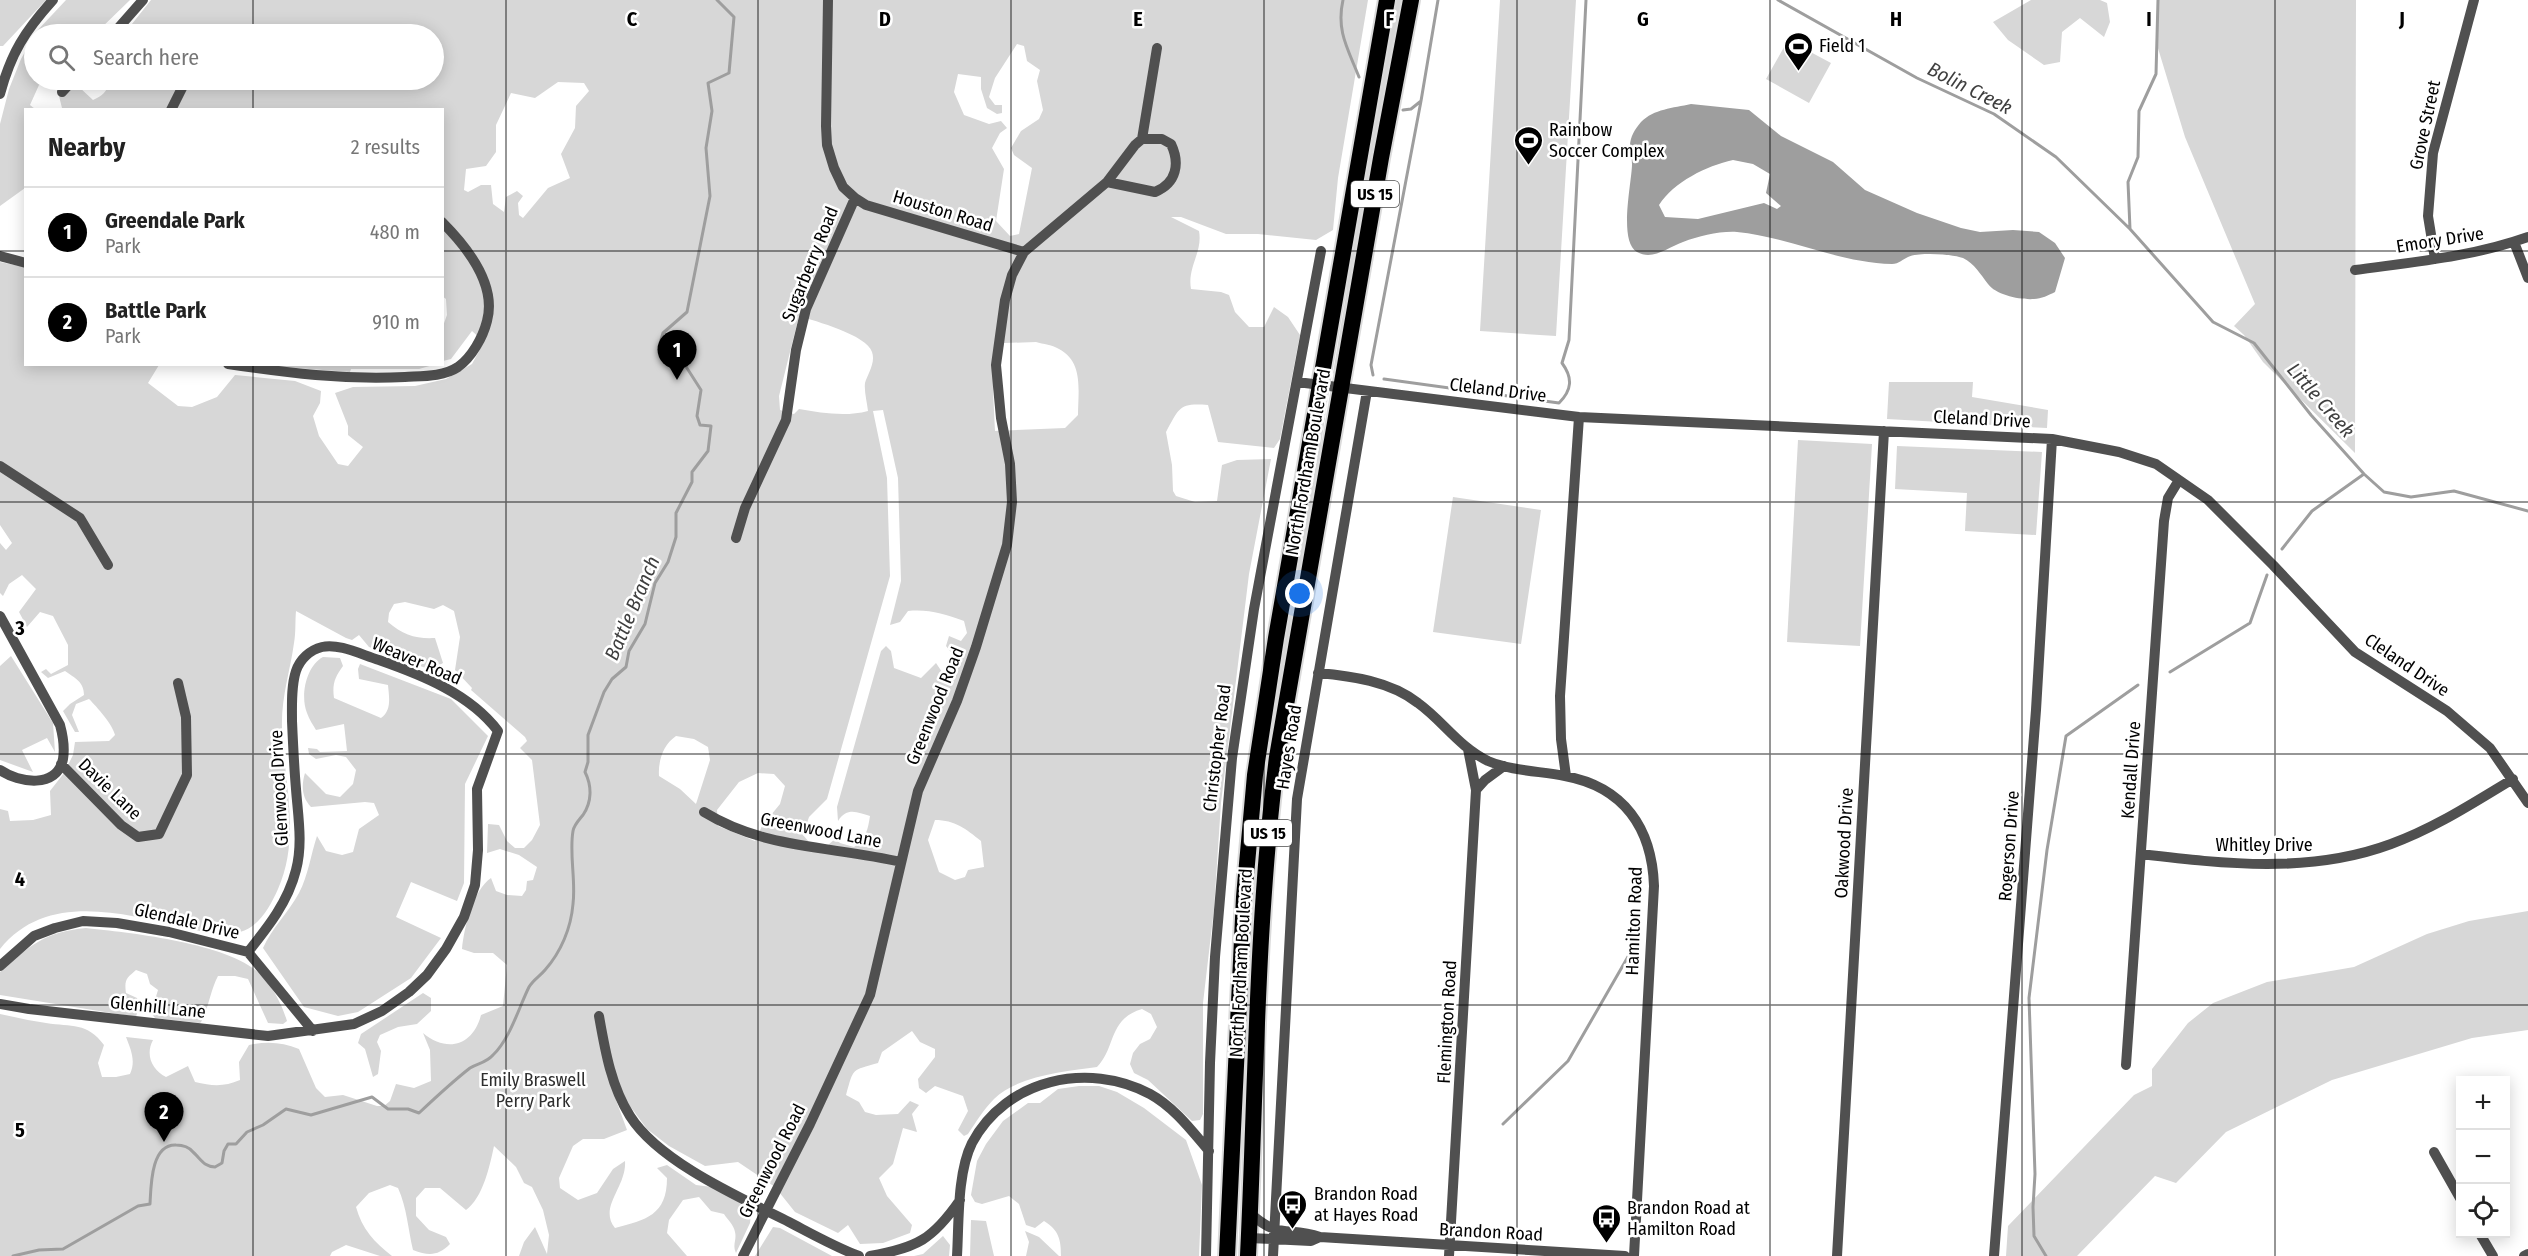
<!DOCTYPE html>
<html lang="en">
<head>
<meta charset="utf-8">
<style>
	:root { --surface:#fff; --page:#f2f2f2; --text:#222; --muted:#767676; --line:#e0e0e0; --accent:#000 }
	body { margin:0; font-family:"Fira Sans Condensed",sans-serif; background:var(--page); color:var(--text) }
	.controls { position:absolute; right:18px; bottom:18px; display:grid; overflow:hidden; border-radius:0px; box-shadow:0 3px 15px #0003 }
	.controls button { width:54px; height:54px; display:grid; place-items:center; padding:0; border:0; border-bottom:2px solid var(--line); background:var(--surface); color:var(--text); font:30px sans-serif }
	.you { position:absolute; left:1300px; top:594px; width:21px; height:21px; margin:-15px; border:4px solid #fff; border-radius:50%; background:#1a73e8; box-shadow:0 0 0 9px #1a73e833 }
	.badge { display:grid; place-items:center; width:39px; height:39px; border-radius:50%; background:var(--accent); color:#fff; font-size:20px; font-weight:700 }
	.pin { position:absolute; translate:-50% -50px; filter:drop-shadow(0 2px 3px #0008) }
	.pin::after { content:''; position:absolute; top:32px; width:21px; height:18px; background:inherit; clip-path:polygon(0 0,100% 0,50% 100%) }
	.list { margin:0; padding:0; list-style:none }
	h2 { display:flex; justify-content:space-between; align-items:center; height:78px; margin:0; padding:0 24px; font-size:26px }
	h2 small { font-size:20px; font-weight:400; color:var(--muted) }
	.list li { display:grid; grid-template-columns:39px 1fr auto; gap:18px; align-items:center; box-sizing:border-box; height:90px; padding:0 24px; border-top:2px solid var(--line) }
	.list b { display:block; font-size:22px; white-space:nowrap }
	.list p { margin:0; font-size:20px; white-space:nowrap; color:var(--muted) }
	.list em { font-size:20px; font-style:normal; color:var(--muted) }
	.icon { flex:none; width:33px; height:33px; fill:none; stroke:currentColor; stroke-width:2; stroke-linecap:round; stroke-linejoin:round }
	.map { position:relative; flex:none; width:2528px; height:1256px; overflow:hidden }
	.search { position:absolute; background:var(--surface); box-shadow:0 3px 15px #0003; left:24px; top:24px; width:420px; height:66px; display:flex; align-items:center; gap:15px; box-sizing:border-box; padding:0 21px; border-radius:33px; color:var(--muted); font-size:22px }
	.panel { position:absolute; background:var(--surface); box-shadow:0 3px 15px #0003; left:24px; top:108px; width:420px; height:258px; border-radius:0px }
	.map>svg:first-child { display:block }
	.green { fill:#d7d7d7; fill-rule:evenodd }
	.water { fill:#9e9e9e; fill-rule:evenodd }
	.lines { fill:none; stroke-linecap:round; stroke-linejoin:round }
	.stream { stroke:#9e9e9e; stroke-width:3 }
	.trunk-casing { stroke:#dbdbdb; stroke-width:20 }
	.minor { stroke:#505050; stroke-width:10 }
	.trunk { stroke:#000; stroke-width:16 }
	.grid { fill:none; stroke:#000; stroke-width:1.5; stroke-opacity:0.55 }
	.labels { text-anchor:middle; stroke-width:5; stroke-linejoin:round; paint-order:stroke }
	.shield { fill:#fff; stroke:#4c4c4c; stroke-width:1.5 }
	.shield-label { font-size:16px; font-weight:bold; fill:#000 }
	.poi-label { font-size:18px; fill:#000; stroke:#fff; text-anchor:start }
	.street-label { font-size:18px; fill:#000; stroke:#fff }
	.park-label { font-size:18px; fill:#2e2e2e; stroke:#fff }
	.water-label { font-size:20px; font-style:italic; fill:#3f3f3f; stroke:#fff }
	.grid-label { font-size:20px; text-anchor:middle; font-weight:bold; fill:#000; stroke:#fff; stroke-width:5; stroke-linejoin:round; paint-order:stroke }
</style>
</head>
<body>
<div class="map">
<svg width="2528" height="1256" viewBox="0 0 2528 1256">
	<rect width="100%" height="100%" fill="#fff"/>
	<path class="green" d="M0,0H46L3,46H0Z
		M66,0H130L95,34H34V80H51L39,85L30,105L35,109L26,110L25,188L0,206V225V124L9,89L21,59L36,32Z
		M151,0H1368L1338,178L1333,230L1316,240L1258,234H1226L1181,217H1171L1199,231C1203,252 1187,267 1191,289L1221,292L1229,295L1235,312L1249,327H1264L1274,307L1288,317L1300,335L1280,439L1274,448L1218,442L1208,405C1179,403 1180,407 1166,432L1172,465L1173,491L1176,496L1195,502L1217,501L1222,465L1237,460L1271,459L1249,574L1221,803L1214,909L1203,1003V1114L1200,1120L1192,1121L1148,1080L1134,1073L1130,1064L1133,1053L1140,1044L1150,1039L1157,1027L1151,1014L1142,1009C1108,1019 1116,1048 1097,1067C1066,1071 1017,1076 994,1099C984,1109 976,1122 968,1134L964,1136L958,1130L968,1111L963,1096L935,1086L926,1093L919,1088L918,1079L935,1057V1049L920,1042L912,1031L882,1052L878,1063C851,1071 854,1067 846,1095L859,1102L865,1112L876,1115L898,1114L910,1101L919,1105L912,1114L917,1132L903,1128L893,1164L879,1178L887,1196L912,1225L910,1233L883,1243L860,1244L848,1225L838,1233L795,1212L775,1187L738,1162L705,1166L669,1146L647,1129L627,1102L616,1100L627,1130L604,1139H583L573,1146L559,1178L560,1188L578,1200L597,1193L613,1169L625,1161C627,1187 598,1207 615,1228C646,1220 667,1215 667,1178L657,1168L667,1165L696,1185L712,1187L738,1201L751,1213L750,1223L736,1253C732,1245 737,1240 735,1232C734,1225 727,1219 724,1214L711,1211L699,1197L683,1200L669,1220L667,1233L687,1256H519L524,1242L535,1227L547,1254L549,1235L543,1210L532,1187L524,1183L516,1167L494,1146C490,1165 483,1198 466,1210L440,1188H425L416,1198V1216L429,1230L446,1237L450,1244C438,1256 429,1256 413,1250C408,1229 407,1208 398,1188L390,1185L369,1193L356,1207C362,1229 374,1242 392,1256H380L346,1245L332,1252L330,1256H0V1014C15,1017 31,1021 46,1023C72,1027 87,1022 104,1045L98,1063L102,1077H116L130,1074C136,1061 131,1050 126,1037L153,1040C145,1055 152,1070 166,1077L188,1066L195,1082C212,1086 224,1087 240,1080L239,1062L249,1045C267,1041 282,1042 299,1049L316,1088L325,1097L343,1095L377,1106H384L390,1101L396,1084L414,1088L431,1081L430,1050L423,1033C447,1053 473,1046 481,1015L503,1006L507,965L493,953H474L462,949C464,928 473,890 491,878L496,891L507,895L522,896L526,890L527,881L533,880L537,867L519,855L500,849L487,853L488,824L499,825L507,841L515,848H524L532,840L540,825L532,760L520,748L527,741L525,737L471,690L472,688L455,670L460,637L454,611L443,605L434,609L405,602L394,604L389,613L388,622C403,635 416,639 435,638L443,663L431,670L369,647L359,635L352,640L346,638L296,611C295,622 296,632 294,643C290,672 281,698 282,728C284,783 301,837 278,889C270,907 259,927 240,932C221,938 201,931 182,927C121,913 46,892 0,949V809L8,811L10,821L33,820L51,815L50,791L64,773L73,755L75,742L109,741L115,735C113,725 97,707 89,699L76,704L72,715L79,732H75L63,711L70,704L84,695C84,682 75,678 65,671L48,678L41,672L46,669L51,674L68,665V645L53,616L40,612L27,627L19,612L36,589L22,575L9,584L3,596L0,593V543L6,550L12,543L0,525V262L25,267L26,364L159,365L148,383L178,406L192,407L217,397L235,375L295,381L321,391L320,403L313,416L319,436L338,464L348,466L363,447L348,435V426L335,393L353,387L415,386L446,379L472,364L484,342L472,331L451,359L443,361V326L447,315L446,299L442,296V110L60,109L62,108L59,96L66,94L78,81L79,87L93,100C102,96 109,91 108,80H434V34H124ZM1017,44L1024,46L1027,61L1040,70L1037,81L1043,110L1039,119L1021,131L1011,148L1014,155L1032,168L1019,234L1010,236L996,221L1004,169L992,148L1000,133L1007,128L1001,121L989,124L964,115L954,92L958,74L981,77V89L987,108L997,114L1002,113V105H995L989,97L995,78ZM558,82L584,83L589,91L576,106L575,128L561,154L570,178L548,188L523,218L519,215L518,203L523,196L517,191L506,197L504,212L493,204L491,185H481L468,192L464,190L466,169L486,166L496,152V125L511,93L535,98ZM799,316C815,321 867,335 872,352C876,363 867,375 865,383C864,391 867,402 868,411C846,417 821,413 799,409L794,414L780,410L779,396ZM1036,342C1043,344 1053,345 1059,349C1084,362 1078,392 1078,415L1065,428L995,431L993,391L1004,343ZM883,410L898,478L901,581L890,625L900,622L908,611C929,609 944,614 964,621L967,633L961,641L949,636L946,646L954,656L955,667L942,672L936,663L921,678L894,668L891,651L886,646L881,651L837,807L838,821C847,807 857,812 870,816C868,829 866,839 854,847L840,843L836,838L827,846L809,842L803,835L809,817L827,799L890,576L887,478L873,411ZM676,736L694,739L708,747L710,760L696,804L680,789L659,776C658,761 663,745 676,736ZM758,773L774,774L785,786L780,804L762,826L755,841L718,826L717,810L739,782ZM935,820C955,820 966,829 981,841L984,867L968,870L965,877L955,880L939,872L928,840Z
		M1392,0H1403L1336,375L1333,373L1346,295L1355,213Z
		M1500,0H1576L1556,336L1480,331Z
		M2031,0H2100L2107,3L2110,22L2104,37L2080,18L2062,32L2060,62L2044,65L2008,40L1993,22Z
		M2158,0H2356L2355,453L2263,362L2244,335L2234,326L2255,304L2185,137L2157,45Z
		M1788,40L1831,63L1809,103L1766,79Z
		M256,365H433L419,369H351L350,372Z
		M1889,382H1973L1972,397L2048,410L2047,428L1887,419Z
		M1323,407L1326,410L1259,888L1250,878L1264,748Z
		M1798,440L1872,444L1860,646L1787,642Z
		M1897,446L2042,452L2036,535L1965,531L1967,493L1895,489Z
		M1453,497L1541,510L1521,644L1433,632Z
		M11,656L53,723L55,752L47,738L22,750L33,772L0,760V666Z
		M323,657L340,658L343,666C335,677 332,684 334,698L381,718C392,710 389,697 388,685L359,679L358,669L360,664L451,699L488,736L465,784L464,883L457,901L411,882L396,917L441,938L411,978L358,1012L338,1016L304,1007L263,948C272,928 288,913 299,893C308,876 311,854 317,836L326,851L342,855L353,852L359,829L379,815L374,803L365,802L311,807C302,798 301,786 305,773L326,794L340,797L353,784L356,770L346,757L336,755L316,759L309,754L308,748L317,749L320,752L347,751L344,724L316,730C313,725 309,719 307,713C300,696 306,666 323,657Z
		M1248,911L1252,1024L1245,1187L1243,1186L1241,1117Z
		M2528,911V1030L2472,1038L2332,1080L2226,1132L2176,1183L2155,1176L2077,1256H2006L2008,1226L2134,1095L2152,1086V1069L2188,1023L2213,1003L2267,982L2354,967L2427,934L2469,921Z
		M86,928C131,933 233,943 263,977C274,989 282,1005 287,1021L283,1024L268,1023L248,979L235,976H218C211,988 206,1018 200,1023L155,1018L151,1013L158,990L150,984L147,974L136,970C127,978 124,979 126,993L137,998L139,1005L136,1017L0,995V972C30,945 45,932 86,928Z
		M423,993L431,998V1011L417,1024L398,1027L380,1035L377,1042L381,1051L378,1074L373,1077L365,1049L358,1043L361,1034Z
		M1079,1086H1099L1117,1092L1144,1108L1186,1140L1202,1185L1199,1256H1061C1061,1240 1059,1230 1044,1221L1035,1228L1026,1225L1019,1204L1009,1196L982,1204L975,1202L971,1195L977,1161L986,1144L1003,1121L1028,1103H1040L1058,1089Z
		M971,1220L986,1221L994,1256H970Z
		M773,1227L780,1228L832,1256H755Z
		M1025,1231L1039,1237L1059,1256H1026L1029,1242Z
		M943,1236L950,1245L949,1256H914L923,1254Z"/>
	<path class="water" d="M1691,104L1749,110L1781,136L1833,162L1865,190L1917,213L1961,228L1980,232L2013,230L2039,232L2055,243L2065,258L2055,292C2049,295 2041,299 2034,299C2020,300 1996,295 1988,284C1981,275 1974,263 1963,258C1951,254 1919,252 1908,257C1903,259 1899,264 1892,264C1839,263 1789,237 1737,232C1719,231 1700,236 1683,242C1668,247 1653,261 1637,252C1618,241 1632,182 1632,164C1632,158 1630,152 1630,146C1630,137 1635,129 1641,122C1654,109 1673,108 1691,104ZM1733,160L1753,164L1770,174L1766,193L1781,206L1777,209L1764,203L1698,219L1665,217L1659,205C1674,182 1706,166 1733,160Z"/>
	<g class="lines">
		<path class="stream" d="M1343,0C1336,31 1348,49 1359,77
			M1778,0L1917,78L1994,114L2056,157L2130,229L2213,322L2254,343L2311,415L2364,474L2384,492L2411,497L2454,491L2528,511
			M1403,110L1411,109L1421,101L1438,0
			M2130,229L2128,182L2138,157L2139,111L2156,74L2158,0
			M1373,375L1371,365L1421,101
			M1384,379L1559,403C1572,390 1573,378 1562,363L1569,340L1586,0
			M2282,549L2312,511L2364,474
			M2170,672L2250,623L2267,575
			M1503,1124L1568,1061L1633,948
			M13,1256L39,1250L63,1249L138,1206L150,1204C151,1185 151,1144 176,1145C182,1145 189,1147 193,1152C201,1159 204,1167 215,1167L222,1163L224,1151L228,1144H236L247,1132L263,1125L286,1109L311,1115L372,1097L388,1109H408L419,1113C436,1097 452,1082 470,1068C478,1063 486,1063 493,1055C510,1039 519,1007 529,987C533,980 540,976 545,970C561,952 571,928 573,904C576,880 569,854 573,831C574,825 579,820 583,815C592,802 592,786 585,772L588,762V735L604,692L612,679L626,667L629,651L645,624L655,583L668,562L676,537V513L692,482V472L708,451L711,426L700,425L697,416L701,390L685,365L663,346L661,340L663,333L687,312L710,196L706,148L712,111L708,83L729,73L734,17L717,0
			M2046,1256L2034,1236L2033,1207L2035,1174L2029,998L2047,850L2066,736L2138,685"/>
		<defs>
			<path id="trunk" d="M1227,1256L1244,897L1255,775L1276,638L1387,0
				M1248,1256C1256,1090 1256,922 1277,757L1381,158L1411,0"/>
		</defs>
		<use href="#trunk" class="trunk-casing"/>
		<path class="minor" d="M828,0L826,126L827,145L834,168L843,187L855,198L866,205L1024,252
			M113,34L143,0
			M62,92L73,80
			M0,94C11,53 25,31 53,0
			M171,110L186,80
			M1107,182L1135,145L1142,139L1157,48
			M2514,242L2528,278
			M0,256L26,263
			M2435,259L2428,216L2433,153L2474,0
			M2355,270C2413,262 2472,257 2528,237
			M228,364C288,373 343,380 405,377C422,376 443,377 458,367C472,357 483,337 487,321C497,284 467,247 442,222
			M1297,382L1579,417L2052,439L2119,452L2156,464L2208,500L2273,565L2355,652L2447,711L2490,748L2528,803
			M0,466L80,518L108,565
			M736,538L745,508L786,420L796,350L806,309L855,198
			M0,616L60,725C63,736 65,747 63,759C57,789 19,783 0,770
			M1318,673C1351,676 1390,681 1418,703C1443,721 1459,747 1488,761C1512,771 1539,771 1565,776C1624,787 1652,828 1654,886L1634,1256
			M61,764L121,825L138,837L159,834L187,775L186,717L178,683
			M1566,776L1561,739L1560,696L1579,417
			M1476,790L1485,780L1504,766
			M704,812C766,850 833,846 901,862
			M2141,854C2225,864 2310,874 2391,844C2435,828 2473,803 2513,779
			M0,966L34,936L55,928L83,921L117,923L169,932L248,952L313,1031
			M0,1004L29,1009L268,1036L354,1024L382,1011L409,992L427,975L446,949L464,917L475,885L478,850L477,789L498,731C470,694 422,675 379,660C362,655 339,643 322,647C310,650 300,659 296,671C291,686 292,705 292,721C293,744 294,766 296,789C298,816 303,844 296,870C288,902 268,927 248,952
			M599,1016C605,1050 611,1086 630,1116C659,1162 741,1198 789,1222C812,1234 835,1247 859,1256
			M2126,1065L2164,521L2168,498L2179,480
			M2434,1152L2460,1198
			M1250,1213C1279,1240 1288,1226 1320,1237L1625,1256
			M2480,1234L2493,1256
			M1249,1238L1311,1241L1320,1237
			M743,1256L810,1124L870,995L918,791L957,701L976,647L1007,545L1012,502L1010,464L1001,418L996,365L1005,300L1012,275L1024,252L1107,182L1155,192C1177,183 1180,163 1171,144L1162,139H1142
			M870,1256C917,1248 933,1239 960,1200
			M957,1256C959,1223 957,1173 972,1143C1006,1079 1088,1061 1150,1094C1174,1107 1192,1131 1209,1151
			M1206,1256L1210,1063L1215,957L1232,758L1254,609L1321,251
			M1273,1256L1297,799L1367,391
			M1449,1256L1476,790L1468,749
			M1837,1256L1884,431
			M1994,1256L2036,710L2052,439
			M2524,1256L2528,1254"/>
		<use href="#trunk" class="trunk"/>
	</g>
	<path class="grid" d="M253,0V34M506,0V1256M758,0V1256M1011,0V1256M1264,0V1256M1517,0V1256M1770,0V1256M2022,0V1256M2275,0V1256M253,80V110M0,251H26M442,251H2528M253,364V1256M0,502H2528M0,754H2528M0,1005H2528"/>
	<defs>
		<symbol id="stadium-pin" viewBox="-11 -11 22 30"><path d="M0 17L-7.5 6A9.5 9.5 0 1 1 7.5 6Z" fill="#000" stroke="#fff"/><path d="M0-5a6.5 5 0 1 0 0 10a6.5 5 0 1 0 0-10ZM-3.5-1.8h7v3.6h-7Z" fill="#fff"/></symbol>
		<symbol id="bus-pin" viewBox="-11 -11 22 30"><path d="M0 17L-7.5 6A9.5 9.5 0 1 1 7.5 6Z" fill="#000" stroke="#fff"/><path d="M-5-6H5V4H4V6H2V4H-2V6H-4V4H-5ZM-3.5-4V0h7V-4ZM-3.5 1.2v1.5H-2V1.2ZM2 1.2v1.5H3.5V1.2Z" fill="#fff"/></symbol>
	</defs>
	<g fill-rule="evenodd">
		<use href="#stadium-pin" x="1782" y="30" width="33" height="45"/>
		<use href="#stadium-pin" x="1512" y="124" width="33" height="45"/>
		<use href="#bus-pin" x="1276" y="1188" width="33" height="45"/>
		<use href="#bus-pin" x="1590" y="1202" width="33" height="45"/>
	</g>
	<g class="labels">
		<g class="shield">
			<rect x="1351" y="181" width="48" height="26" rx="4.5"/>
			<rect x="1244" y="820" width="48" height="26" rx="4.5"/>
		</g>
		<g class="shield-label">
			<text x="1375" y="200">US 15</text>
			<text x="1268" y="839">US 15</text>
		</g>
		<g class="poi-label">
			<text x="1819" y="52">Field 1</text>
			<text x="1549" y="136">Rainbow<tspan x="1549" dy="21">Soccer Complex</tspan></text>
			<text x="1314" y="1200">Brandon Road<tspan x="1314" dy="21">at Hayes Road</tspan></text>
			<text x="1627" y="1214">Brandon Road at<tspan x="1627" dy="21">Hamilton Road</tspan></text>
		</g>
		<g class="street-label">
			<text transform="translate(2425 125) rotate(-78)" y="6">Grove Street</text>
			<text transform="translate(943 211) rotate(17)" y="6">Houston Road</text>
			<text transform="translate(2440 240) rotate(-9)" y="6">Emory Drive</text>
			<text transform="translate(810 264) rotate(-68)" y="6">Sugarberry Road</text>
			<text transform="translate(1498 390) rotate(7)" y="6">Cleland Drive</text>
			<text transform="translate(1982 419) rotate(3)" y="6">Cleland Drive</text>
			<text transform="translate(1308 462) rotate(-80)" y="6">North Fordham Boulevard</text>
			<text transform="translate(417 661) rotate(23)" y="6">Weaver Road</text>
			<text transform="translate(2407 665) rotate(34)" y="6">Cleland Drive</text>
			<text transform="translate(935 706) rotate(-68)" y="6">Greenwood Road</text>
			<text transform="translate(1289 747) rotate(-81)" y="6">Hayes Road</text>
			<text transform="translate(1217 748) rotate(-83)" y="6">Christopher Road</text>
			<text transform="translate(2131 770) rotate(-86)" y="6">Kendall Drive</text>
			<text transform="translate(279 788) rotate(-93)" y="6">Glenwood Drive</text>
			<text transform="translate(110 789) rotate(44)" y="6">Davie Lane</text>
			<text transform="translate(821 830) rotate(11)" y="6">Greenwood Lane</text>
			<text transform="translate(1844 843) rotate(-87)" y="6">Oakwood Drive</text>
			<text x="2264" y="851">Whitley Drive</text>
			<text transform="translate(2009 846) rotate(-86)" y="6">Rogerson Drive</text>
			<text transform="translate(187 921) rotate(13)" y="6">Glendale Drive</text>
			<text transform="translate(1634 921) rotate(-88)" y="6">Hamilton Road</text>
			<text transform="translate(1241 963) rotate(-87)" y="6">North Fordham Boulevard</text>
			<text transform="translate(158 1007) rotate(6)" y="6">Glenhill Lane</text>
			<text transform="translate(1447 1022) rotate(-87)" y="6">Flemington Road</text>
			<text transform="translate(772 1161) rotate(-63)" y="6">Greenwood Road</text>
			<text transform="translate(1491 1232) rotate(3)" y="6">Brandon Road</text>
		</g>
		<g class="park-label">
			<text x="533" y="1086">Emily Braswell<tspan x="533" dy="21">Perry Park</tspan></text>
		</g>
		<g class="water-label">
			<text transform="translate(1970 88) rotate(27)" y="7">Bolin Creek</text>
			<text transform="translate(2321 400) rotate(49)" y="7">Little Creek</text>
			<text transform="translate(632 608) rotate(-67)" y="7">Battle Branch</text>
		</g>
	</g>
	<g class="grid-label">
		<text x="632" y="26">C</text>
		<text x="885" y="26">D</text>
		<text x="1138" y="26">E</text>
		<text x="1390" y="26">F</text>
		<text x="1643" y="26">G</text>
		<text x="1896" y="26">H</text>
		<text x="2149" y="26">I</text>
		<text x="2402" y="26">J</text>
		<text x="20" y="635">3</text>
		<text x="20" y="886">4</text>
		<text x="20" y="1137">5</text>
	</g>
</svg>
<div class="controls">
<button>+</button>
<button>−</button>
<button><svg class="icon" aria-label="locate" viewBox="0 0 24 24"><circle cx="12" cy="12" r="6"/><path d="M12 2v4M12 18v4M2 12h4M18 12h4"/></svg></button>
</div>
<div class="you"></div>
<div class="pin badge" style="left:677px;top:380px">1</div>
<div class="pin badge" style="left:164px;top:1142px">2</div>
<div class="search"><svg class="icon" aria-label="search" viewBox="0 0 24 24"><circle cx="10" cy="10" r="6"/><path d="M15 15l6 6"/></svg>Search here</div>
<section class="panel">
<h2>Nearby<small>2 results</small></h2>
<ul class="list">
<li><span class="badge">1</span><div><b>Greendale Park</b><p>Park</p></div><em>480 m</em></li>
<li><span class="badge">2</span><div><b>Battle Park</b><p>Park</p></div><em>910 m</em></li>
</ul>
</section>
</div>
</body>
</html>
